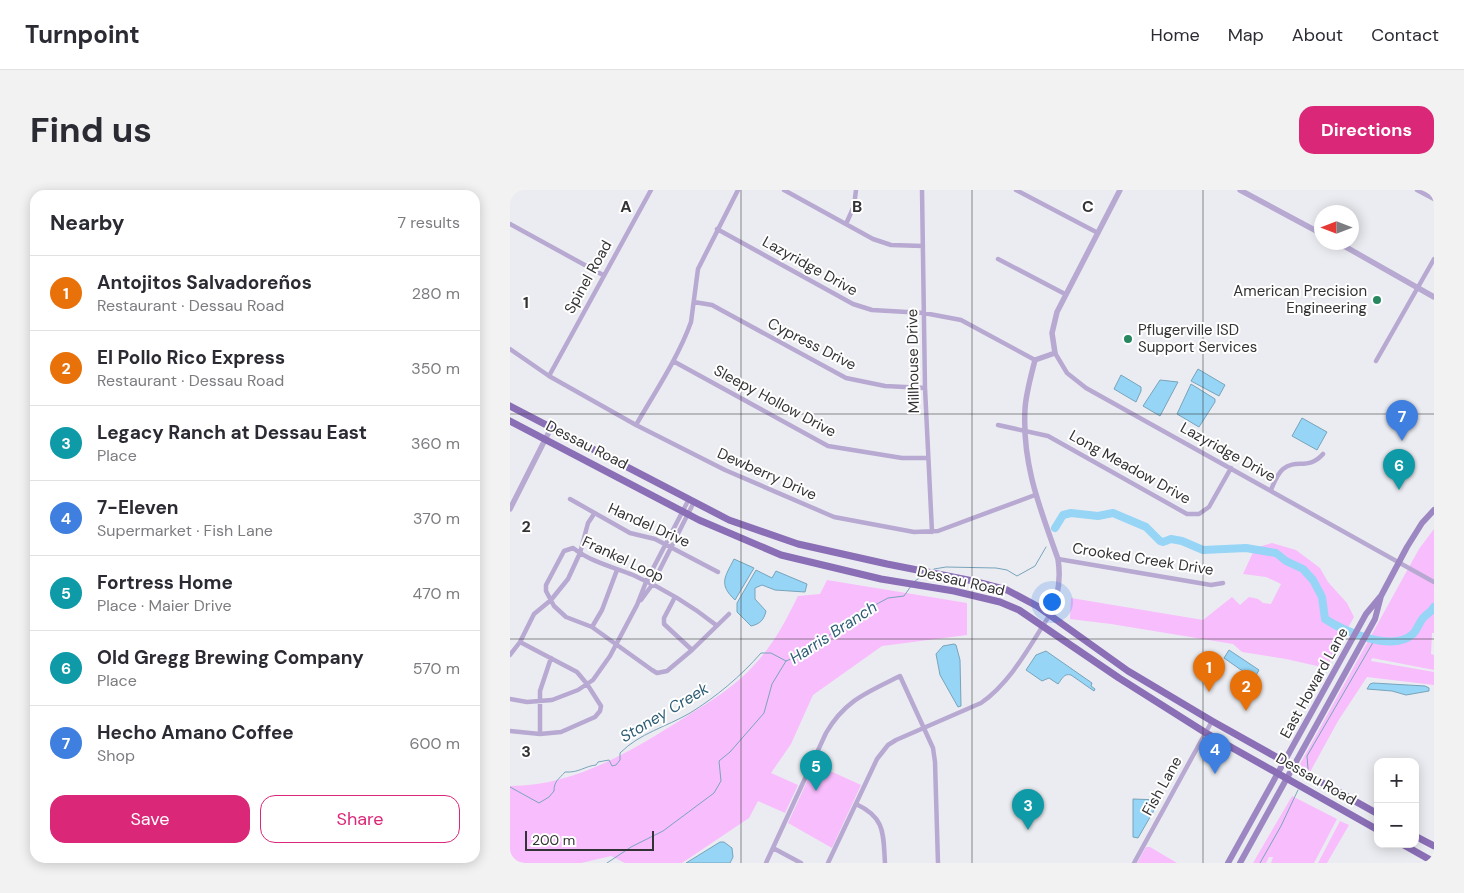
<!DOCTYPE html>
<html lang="en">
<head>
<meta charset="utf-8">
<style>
	:root { --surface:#fff; --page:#f2f2f3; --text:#2b2b33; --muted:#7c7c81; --line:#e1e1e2; --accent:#db2777 }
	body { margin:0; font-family:"DM Sans",sans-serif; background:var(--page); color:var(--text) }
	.controls { position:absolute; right:15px; bottom:15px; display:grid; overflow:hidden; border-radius:10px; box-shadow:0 2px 12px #0003 }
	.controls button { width:45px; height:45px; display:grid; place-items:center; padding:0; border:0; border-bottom:1px solid var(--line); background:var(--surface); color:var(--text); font:25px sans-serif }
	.compass { position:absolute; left:804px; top:15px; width:45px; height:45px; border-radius:50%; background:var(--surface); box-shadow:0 2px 12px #0003; rotate:270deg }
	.scale { position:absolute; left:15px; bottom:12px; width:129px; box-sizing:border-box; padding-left:5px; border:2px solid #333335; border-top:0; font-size:14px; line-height:18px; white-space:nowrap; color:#333335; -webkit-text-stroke:4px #fff; paint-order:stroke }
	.you { position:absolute; left:541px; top:411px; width:18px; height:18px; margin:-12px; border:4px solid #fff; border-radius:50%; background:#1a73e8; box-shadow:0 0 0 8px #1a73e833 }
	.badge { display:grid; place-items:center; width:32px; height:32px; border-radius:50%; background:var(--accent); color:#fff; font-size:16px; font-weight:700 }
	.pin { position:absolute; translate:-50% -41px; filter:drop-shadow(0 1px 2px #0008) }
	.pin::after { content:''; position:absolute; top:26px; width:18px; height:15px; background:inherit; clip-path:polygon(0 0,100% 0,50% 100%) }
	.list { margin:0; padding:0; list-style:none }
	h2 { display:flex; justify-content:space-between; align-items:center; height:65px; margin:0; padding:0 20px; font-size:21px }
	h2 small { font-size:16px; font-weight:400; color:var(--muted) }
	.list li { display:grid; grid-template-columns:32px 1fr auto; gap:15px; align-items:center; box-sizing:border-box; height:75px; padding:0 20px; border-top:1px solid var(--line) }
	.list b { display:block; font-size:19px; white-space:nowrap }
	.list p { margin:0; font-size:16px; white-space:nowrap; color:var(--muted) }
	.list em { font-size:16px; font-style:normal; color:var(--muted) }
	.actions { display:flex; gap:10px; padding:15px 20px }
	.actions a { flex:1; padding:11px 0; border:1px solid var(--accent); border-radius:15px; text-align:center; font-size:18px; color:var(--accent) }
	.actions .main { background:var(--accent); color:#fff }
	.map { position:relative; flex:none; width:924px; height:673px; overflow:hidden; border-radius:15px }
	header { display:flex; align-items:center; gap:30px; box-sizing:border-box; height:70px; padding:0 25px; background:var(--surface); border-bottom:1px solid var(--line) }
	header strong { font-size:24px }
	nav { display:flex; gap:28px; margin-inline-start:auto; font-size:18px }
	.intro { display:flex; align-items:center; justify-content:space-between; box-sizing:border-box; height:120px; padding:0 30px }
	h1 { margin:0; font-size:35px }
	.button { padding:12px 22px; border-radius:15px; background:var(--accent); color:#fff; font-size:18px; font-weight:700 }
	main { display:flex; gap:30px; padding:0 30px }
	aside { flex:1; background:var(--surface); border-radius:15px; box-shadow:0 2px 12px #0003 }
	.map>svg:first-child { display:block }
	.green { fill:#f8bdfc }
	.water { fill:#96d5f5; stroke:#78a4bb }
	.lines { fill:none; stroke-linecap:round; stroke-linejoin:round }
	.stream { stroke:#78a4bb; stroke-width:1 }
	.river { stroke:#96d5f5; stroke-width:8 }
	.minor { stroke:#b7a9d1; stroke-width:4.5 }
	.tertiary { stroke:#b7a9d1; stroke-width:5.5 }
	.secondary { stroke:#9d87c2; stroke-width:6 }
	.primary { stroke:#8a6eb6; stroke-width:7 }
	.grid { fill:none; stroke:#333335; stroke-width:1; stroke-opacity:0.55 }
	.poi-dot { fill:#27875f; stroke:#fff; stroke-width:2 }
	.labels { text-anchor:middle; stroke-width:4; stroke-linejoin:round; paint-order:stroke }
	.street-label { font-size:15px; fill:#333335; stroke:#fff }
	.poi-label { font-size:15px; fill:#333335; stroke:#fff; text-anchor:end }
	.water-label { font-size:16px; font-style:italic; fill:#2e5e75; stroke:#fff }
	.grid-label { font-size:16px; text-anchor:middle; font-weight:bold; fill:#333335; stroke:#fff; stroke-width:4; stroke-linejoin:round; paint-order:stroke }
</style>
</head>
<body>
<header>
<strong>Turnpoint</strong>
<nav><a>Home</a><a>Map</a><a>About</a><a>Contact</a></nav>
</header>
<div class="intro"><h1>Find us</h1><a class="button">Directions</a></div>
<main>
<aside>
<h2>Nearby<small>7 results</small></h2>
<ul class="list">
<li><span class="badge" style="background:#e8710a">1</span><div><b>Antojitos Salvadoreños</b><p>Restaurant · Dessau Road</p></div><em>280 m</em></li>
<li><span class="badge" style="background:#e8710a">2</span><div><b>El Pollo Rico Express</b><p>Restaurant · Dessau Road</p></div><em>350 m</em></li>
<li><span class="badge" style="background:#0f9aa8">3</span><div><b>Legacy Ranch at Dessau East</b><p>Place</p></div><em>360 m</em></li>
<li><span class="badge" style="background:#3f7fe0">4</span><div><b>7-Eleven</b><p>Supermarket · Fish Lane</p></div><em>370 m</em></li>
<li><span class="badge" style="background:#0f9aa8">5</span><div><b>Fortress Home</b><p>Place · Maier Drive</p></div><em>470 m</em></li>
<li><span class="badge" style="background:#0f9aa8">6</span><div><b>Old Gregg Brewing Company</b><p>Place</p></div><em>570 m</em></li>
<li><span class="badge" style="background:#3f7fe0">7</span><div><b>Hecho Amano Coffee</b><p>Shop</p></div><em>600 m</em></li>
</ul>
<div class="actions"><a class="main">Save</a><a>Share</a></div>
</aside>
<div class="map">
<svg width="924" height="673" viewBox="0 0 924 673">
	<rect width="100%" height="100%" fill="#ebecf1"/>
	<path class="green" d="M924,339V443H922L921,464L924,465V480L862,468L861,471L924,482V495L857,487L828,531L800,582L791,576L790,574L909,359Z
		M762,353L786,360L810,378L818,392L837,413L844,427L816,478L776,469L732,462L723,454L601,434L560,429L561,408L693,430L722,407L730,415L739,407L748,409L753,413L761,414L771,394L756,387L733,384L745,358Z
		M317,390L457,413V445L372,456L303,505L281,554L261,583L288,595L275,623L248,611L239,628L172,673H115L101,666L71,673H0V596C66,596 123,560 177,526C201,511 227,495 246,473C265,452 275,432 288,406L310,404Z
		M305,574L351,595L322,658L278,633Z
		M782,606L827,629L804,673H761L763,667H759L756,673H743Z
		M830,631L839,635L817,673H808Z
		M636,657H640L667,673H627Z"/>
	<path class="water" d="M688,179L715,195L709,206L681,191Z
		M611,185L631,197V201L626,212L604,199Z
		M650,190L668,192L650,226L633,216Z
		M681,194L705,209V212L689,237L667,224Z
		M792,228L817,242L807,260L782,246Z
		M224,369L244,378L225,410C208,394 215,387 224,369Z
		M246,380L262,388L266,381L297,394L295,402L265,400L252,395L245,398V409L256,421C254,430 250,434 241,436L227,422V413Z
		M444,454L446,455L450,470L451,516L448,517L430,485L426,464L433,456Z
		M719,460L749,480L744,489L714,468Z
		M536,461L582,493L581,496L585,499L584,501L561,485C554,483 552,489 548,494L539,488L532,491L516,480L526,465Z
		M863,493L915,496L919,498V501L896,505L882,501L857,499L860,494Z
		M623,609L650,610L628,648L623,647Z
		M210,652H214L222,658L223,667L220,673H176Z"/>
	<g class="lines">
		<path class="stream" d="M424,379L436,377L486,378L497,380L507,386L525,376L536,357
			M405,391L414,385
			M798,579L797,566L865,449
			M0,597L29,613L39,607L44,601C44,591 49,589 55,582C69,583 75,576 86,575L88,572L99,570L102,576L106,575L110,570V563C130,543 156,537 180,523C206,507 231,486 251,463H261L276,471
			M97,673L121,657L153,641L204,603L211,591L209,571L220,562L254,523L262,494L276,471L296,463L343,427L378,408L394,406L401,396
			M750,673L771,636L788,600"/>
		<path class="river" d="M545,338L553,325L561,323L588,326L603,323L636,337L650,351L653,352L661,349L672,351L693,360L736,358L766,363L776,371L793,379L803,390L812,407L815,429C834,441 882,463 903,444C907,440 909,433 913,428C917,424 921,422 924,417"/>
		<path class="minor" d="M274,0L363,49L381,55L413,56
			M412,0L415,198L422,342
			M506,0L588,43
			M907,0L924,9
			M0,34L93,85
			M336,34L344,16L346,0
			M207,39L343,114L362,120L414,123L451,130L525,170
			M488,69L555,104
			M184,112L202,115L336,188L375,196L415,198
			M0,159L39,186L126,235L215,280L324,327L404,342L428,341L525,305
			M545,163L557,183L576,198L924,392
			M163,171L318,256L392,268H418
			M866,171L924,69
			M39,186L141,0
			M126,235C145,202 168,168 181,132L188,79L228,0
			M488,235L538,246L677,324H689L699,317L721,278
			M761,300C764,293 767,284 773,279C787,268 798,281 813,264
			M60,309L120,343L145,349L208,382
			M548,369L701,395L713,393
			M165,407L154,428V434L182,460
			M131,410L142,395L184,312
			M206,435C181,415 152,398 123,385C103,377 81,372 63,358L54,361L36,395V401L44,416L56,427L82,437L142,480L147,483L157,481L182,460L219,424
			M82,437L92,420L107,380
			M0,465L10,452L24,424L41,410L58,389L70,363L78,333L84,324
			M0,509L17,512L42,510L68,500L83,490L100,466L127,415L136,392L179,309
			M0,541L30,544L51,542L85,527L90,521L91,516L77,494L67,482L10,452
			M30,544V501L41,468
			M346,614C376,628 373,644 375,673
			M263,658L291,673
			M256,673L316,543C335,510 358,502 390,486L423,558L425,572L428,673
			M318,673L367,569L378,555L386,550L471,513C501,492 519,457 539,426
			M624,673L702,531"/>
		<path class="tertiary" d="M730,0L812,44
			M827,52L924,107
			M0,319L41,238
			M539,426C548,409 551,389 548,369C530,318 512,275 515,219C516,203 521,186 525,170L545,163L542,143L547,122L610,0"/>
		<path class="secondary" d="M718,673L856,424L870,407
			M730,673L865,429L871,406L897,357L912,333L924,320"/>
		<path class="primary" d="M0,216L219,330L288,354L377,374L463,391L497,400L527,416L618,481L702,531L868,624
			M0,231L189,330L271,365L371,389L444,401L490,412L509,420L609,488L696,543L868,640
			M905,646L924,656
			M892,654L924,672"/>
	</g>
	<path class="grid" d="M231,0V673M462,0V673M693,0V673M0,224H924M0,449H924"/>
	<g class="poi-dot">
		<circle cx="867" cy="110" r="5"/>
		<circle cx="618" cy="149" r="5"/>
	</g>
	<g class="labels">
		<g class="street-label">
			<text transform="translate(300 76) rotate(29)" y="5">Lazyridge Drive</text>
			<text transform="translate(78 87) rotate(-61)" y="5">Spinel Road</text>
			<text transform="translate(302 154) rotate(27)" y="5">Cypress Drive</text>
			<text transform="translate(403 171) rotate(-91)" y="5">Millhouse Drive</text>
			<text transform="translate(265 211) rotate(28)" y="5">Sleepy Hollow Drive</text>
			<text transform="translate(77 255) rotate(27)" y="5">Dessau Road</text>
			<text transform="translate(718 262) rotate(29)" y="5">Lazyridge Drive</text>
			<text transform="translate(620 277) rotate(29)" y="5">Long Meadow Drive</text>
			<text transform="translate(257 284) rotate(24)" y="5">Dewberry Drive</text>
			<text transform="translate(139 335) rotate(24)" y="5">Handel Drive</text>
			<text transform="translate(113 369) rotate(25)" y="5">Frankel Loop</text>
			<text transform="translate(633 369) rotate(9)" y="5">Crooked Creek Drive</text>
			<text transform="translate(451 391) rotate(13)" y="5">Dessau Road</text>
			<text transform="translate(804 493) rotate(-61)" y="5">East Howard Lane</text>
			<text transform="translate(806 589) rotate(30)" y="5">Dessau Road</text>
			<text transform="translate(652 596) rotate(-61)" y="5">Fish Lane</text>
		</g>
		<g class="poi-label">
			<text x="857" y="106">American Precision<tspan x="857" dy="17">Engineering</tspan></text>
			<text x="628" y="145" text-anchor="start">Pflugerville ISD<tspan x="628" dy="17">Support Services</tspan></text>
		</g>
		<g class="water-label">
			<text transform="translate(323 442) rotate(-33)" y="6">Harris Branch</text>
			<text transform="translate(154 522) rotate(-31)" y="6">Stoney Creek</text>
		</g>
	</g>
	<g class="grid-label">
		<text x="116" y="22">A</text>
		<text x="347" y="22">B</text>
		<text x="578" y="22">C</text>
		<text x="16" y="118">1</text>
		<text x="16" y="342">2</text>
		<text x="16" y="567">3</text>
	</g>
</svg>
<div class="controls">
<button>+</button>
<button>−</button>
</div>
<svg class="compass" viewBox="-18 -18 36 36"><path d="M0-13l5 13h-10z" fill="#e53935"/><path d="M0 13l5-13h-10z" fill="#7c7c81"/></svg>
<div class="scale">200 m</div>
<div class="you"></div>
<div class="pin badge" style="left:699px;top:502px;background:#e8710a">1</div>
<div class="pin badge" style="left:736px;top:521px;background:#e8710a">2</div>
<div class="pin badge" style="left:518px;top:640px;background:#0f9aa8">3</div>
<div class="pin badge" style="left:705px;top:584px;background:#3f7fe0">4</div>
<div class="pin badge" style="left:306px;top:601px;background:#0f9aa8">5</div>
<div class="pin badge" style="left:889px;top:300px;background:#0f9aa8">6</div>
<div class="pin badge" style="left:892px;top:251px;background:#3f7fe0">7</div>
</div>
</main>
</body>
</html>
